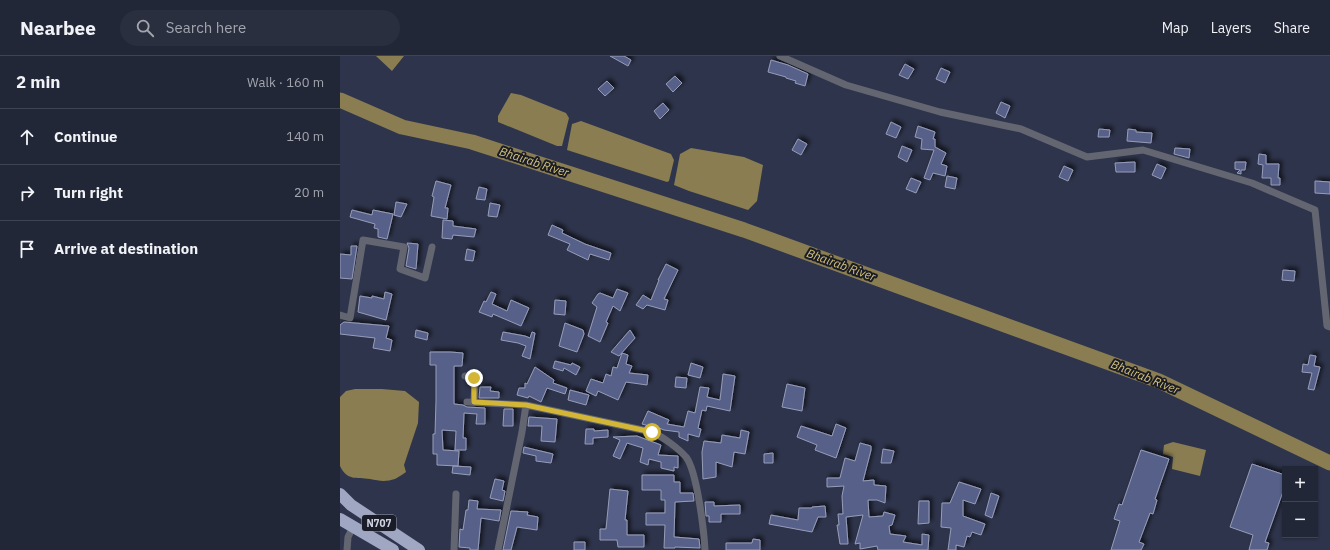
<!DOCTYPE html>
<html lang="en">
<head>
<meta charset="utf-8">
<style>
	:root { --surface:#222738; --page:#2a2f40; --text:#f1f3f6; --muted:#a2a5ae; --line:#3f4453 }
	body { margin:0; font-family:"IBM Plex Sans",sans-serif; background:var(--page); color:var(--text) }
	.controls { position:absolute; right:12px; bottom:12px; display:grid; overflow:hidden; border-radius:0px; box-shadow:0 1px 3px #0004 }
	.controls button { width:36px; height:36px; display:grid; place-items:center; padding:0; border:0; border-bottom:1px solid var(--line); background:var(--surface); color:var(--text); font:20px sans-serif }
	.stop { position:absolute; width:12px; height:12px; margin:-9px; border:3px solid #d3b635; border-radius:50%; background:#fff }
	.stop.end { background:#d3b635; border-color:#fff; box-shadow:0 1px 4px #0008 }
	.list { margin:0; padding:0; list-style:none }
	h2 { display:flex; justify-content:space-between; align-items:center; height:52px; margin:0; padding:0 16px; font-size:17px }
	h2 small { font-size:13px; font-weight:400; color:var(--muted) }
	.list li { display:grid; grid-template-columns:26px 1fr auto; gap:12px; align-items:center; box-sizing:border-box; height:56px; padding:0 16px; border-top:1px solid var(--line) }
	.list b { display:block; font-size:15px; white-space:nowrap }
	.list em { font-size:13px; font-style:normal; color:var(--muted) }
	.icon { flex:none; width:22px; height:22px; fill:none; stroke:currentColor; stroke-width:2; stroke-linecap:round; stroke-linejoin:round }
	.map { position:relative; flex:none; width:990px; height:494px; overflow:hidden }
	header { display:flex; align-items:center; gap:24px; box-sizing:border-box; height:56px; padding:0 20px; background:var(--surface); border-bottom:1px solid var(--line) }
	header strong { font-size:19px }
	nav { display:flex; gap:22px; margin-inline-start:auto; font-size:14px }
	.search { width:280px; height:36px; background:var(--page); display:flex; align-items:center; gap:10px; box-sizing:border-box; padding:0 14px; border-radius:22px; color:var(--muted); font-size:15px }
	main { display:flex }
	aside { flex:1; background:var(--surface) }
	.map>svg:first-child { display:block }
	.water { fill:#897d51 }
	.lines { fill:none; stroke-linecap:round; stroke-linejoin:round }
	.river { stroke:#897d51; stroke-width:15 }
	.building { fill:#576088; stroke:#969db9; filter:url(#shadow) }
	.street { stroke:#636671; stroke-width:7 }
	.highway { stroke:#a0a7c3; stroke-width:12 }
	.route { stroke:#d3b635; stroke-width:5 }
	.labels { text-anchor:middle; stroke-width:4; stroke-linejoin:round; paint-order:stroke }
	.shield { fill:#1a1c27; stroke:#999caa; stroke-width:1 }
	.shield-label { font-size:10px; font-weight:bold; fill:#cfd3e2 }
	.water-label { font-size:12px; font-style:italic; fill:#d5c37b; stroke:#1a1c27 }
</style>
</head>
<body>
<header>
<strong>Nearbee</strong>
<div class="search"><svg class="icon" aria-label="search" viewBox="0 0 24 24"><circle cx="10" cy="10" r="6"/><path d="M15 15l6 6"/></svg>Search here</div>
<nav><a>Map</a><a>Layers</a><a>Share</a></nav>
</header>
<main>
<aside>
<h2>2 min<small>Walk · 160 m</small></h2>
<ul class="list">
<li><svg class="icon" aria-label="ahead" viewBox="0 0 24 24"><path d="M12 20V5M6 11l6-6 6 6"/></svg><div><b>Continue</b></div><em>140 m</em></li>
<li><svg class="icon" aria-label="right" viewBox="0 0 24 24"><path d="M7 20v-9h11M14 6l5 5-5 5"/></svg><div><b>Turn right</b></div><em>20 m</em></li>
<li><svg class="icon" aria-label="arrive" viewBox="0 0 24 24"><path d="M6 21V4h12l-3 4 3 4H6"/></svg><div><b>Arrive at destination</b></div></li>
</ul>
</aside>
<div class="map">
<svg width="990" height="494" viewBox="0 0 990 494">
	<defs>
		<filter id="shadow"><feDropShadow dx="3" dy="-3" stdDeviation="2" flood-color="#0009"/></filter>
	</defs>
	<rect width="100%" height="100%" fill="#2e344b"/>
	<path class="water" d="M36,0H64L52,15Z
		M171,37L181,39L226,57L229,62L222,90H217L158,66V60Z
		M241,65L331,98L334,104L329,125L327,126L227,94L232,68Z
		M351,92L404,101L423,109L417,145L408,154L349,135L334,129L340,98Z
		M15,333H42L65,335L79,346L78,367L64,409L66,416C63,418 59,421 55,423C46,426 39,425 30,423C16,421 7,425 0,410V341L6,335Z
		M833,386L866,394L860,420L832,413L833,401L823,398L824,389Z"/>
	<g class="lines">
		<path class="river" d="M0,44L62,71L132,86L404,174L819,325L990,407"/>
	</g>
	<path class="building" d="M270,0H284L291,4L288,10Z
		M431,4L448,9L468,18L465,30L455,27L456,25L446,22V21L428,16Z
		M565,8L574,13L568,23L559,19Z
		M601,12L610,16L605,27L596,23Z
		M335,20L342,27L333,36L326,28Z
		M267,25L274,32L265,40L258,33Z
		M661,46L670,50L665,62L656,57Z
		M323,47L329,54L320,63L314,55Z
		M551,66L561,71L556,82L546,78Z
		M578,70L595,76L593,83H595V91L606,97L601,108L607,110L605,120L593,117L590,124L584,122L594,94L581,93L582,83L575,81Z
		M759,73L770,74L769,81H758Z
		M788,73L796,74V76L812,77L811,87L787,85Z
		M458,83L467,88L461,99L452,94Z
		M562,90L572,94L567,106L558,101Z
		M835,92L850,93L849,102L834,98Z
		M919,98L926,99V108H939L938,122H940V129H931V122H922L923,109L918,108Z
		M795,106V116H776L775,107Z
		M895,106H906L905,114H901V118L897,117L900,114L895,113Z
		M817,108L826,112L821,123L812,119Z
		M724,110L733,114L728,125L719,121Z
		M607,120L617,122L615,133L605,131Z
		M571,122L581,126L576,137L566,133Z
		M96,125L111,129L105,152H108L107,163L91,160L94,141L92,140Z
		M975,125L990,126V138L975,137Z
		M139,131L147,133L145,144L136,143Z
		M56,146L67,148L61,161L54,159Z
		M150,147L160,149L157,161L148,160Z
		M12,154L32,159L33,154L53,158L47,183L38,181V173L34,172L35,168L10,161Z
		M103,164L113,165V170L136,173L134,181L113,179L112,183L102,182Z
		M212,169L223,174L222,177L245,188L271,197L269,204L250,198L248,204L227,194L230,188L208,179Z
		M67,187L78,188L76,213L66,210L69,192Z
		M11,190H17L12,223L0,222V198L11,199Z
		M127,193L135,195L133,205L125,204Z
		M326,208L338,214L324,243L328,244L325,254L307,249L303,253L296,249L303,239L311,244L319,224H318Z
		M943,214L955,215L954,225L942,224Z
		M277,233L288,237L280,255L273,250L266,266L268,267L260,286L248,280L257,251L252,247L258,238L260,237L273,242Z
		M45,236L52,238L46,264L18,256L20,240L32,242V240L44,243Z
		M151,236L156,238L152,248L167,255L171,244L189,252L181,270L153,258L152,261L139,256L144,245L146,246Z
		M215,244L226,245L225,259L214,258Z
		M4,266L49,270L46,282L52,284L50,295L33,292L35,282L0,278V269Z
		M225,267L243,274L244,278L237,296L219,290Z
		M76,274L88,277L87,284L75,281Z
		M290,274L295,282L279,300L271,296Z
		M163,276L185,280L190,282L192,276L195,277L190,303L182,300L186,290L178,287L161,284Z
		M90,296H110L123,297L122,310H114V348L123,349L127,351L145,352V368H136L137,358L124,357L123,382H126V394H115L116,375L102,374L103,394L119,395L118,410L97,409V398H93V378H95L96,345V309H90Z
		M282,297L288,299L286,308L292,310L289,317L308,319L307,329L286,326L278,344L258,335L256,340L246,335L251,323L263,327L266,318L271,320L273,311L277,312Z
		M970,299L976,300L974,310L980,311L974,334L968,333L972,317L962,316L963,308L968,309Z
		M215,305L231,309L232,307L240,311L236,319L224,312L223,315L213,312Z
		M351,307L363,311L360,322L348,319Z
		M195,311L214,324L213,327L227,332L225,338L207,332L201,346L189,340L188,342L177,339L179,332H185V327L187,328Z
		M383,318L395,320L390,355L367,350L366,355L362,354L358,372L361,373L359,381L348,378V385L339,381V376L324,374L314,370L313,371L302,368L308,355L329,364L327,368L344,371L348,355L355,357L360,331L369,332L367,341L380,344Z
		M336,321L347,322L346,332L335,331Z
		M447,328L465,332L462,355L442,351Z
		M140,331H151L150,335L159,336V342H139Z
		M230,334L249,339L246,349L228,344Z
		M164,353H173V370H163Z
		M189,361L217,363L215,386L201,385L202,370H188Z
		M496,368L506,372L496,402L475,394L477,389L457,381L461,370L492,380Z
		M246,373H254V375L268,374V381L253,382V388H245Z
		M401,374L409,376L405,398L394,396L392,411L376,406V421L363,423L362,396L364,385L381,387L382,379L400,382Z
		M297,380L321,389L318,399L338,400V412L334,411V415L321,412V406L309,403L308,409L300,406L303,392L287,387L280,403L273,400L280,384L273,381Z
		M520,387L531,390V394L523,425L534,424V429L546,430L545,447L537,444H528L529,461L543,460L544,456L555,459L552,469L549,470L550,478L566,480L563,486L582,489V478L589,479L588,494H538L537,490L520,493V487L515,488L523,459L506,461L508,488H500L497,469H499L498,458H503L502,440L504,430L487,431V422H500L505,402L515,405Z
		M184,391L213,398L211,407L196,405V400L183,397Z
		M543,393L554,395L551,407H541Z
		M801,394L829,403L815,443L817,444L813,458L810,457L799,486L804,488L801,494H771L780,465L774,463L779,448L782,449Z
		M433,397V407H424V398Z
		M912,408L945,419V430L925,486L929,487L927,494H909L913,479L890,471Z
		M113,410L131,411L130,419L112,417Z
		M302,419H334V426H340V437H353L354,445L335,446L334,481L359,483L360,492L335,491V492H324L325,469H306V457H325V444H321V434H302Z
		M155,423L164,425L162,434L165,435L163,445L150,442Z
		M619,426L641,433L635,448L623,444V460L645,468L641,479L632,476L630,481L627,480L624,491L616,489V494H608L611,472L601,471L602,447H610Z
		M270,433L288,435L285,464H287V479H304V491H278L277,484H260V473H266Z
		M651,437L659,440L652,462L645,459Z
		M129,444L138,445L137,453L161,454L159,465L141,462L138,494H130V492L119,491L120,473L123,474L126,454H128Z
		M579,445H589V467L578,468Z
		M365,446H374V450L400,449V458H381V466H369V460H366Z
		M485,450L486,461H478L472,476L429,468L431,459L458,464L459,452H472V451Z
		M171,455L188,456L187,459L198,461L197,474L177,471L171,494H163Z
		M413,483L420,484V494H386V487H412Z
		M234,486H245V494H234Z"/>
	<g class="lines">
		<path class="street" d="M440,0L506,29L600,56L681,73L747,101L803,94L912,127L975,154L987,270L990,271
			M0,259L10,262L23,184L64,191L60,213L85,222L92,191
			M125,320L133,322L135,325L134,345
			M127,346L186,349L312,376C323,381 338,392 346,401C357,415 364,475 365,494
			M7,494L8,481L13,471
			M114,494L116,438
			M158,494L182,376L186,349"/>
		<path class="highway" d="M0,438L11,449L79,494
			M0,463L53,494"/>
	</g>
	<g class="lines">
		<path class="route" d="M134,322V346L186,349L312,376"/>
	</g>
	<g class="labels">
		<rect class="shield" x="22" y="459" width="34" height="16" rx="3"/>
		<g class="shield-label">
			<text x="39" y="471">N707</text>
		</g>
		<g class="water-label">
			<text transform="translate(194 106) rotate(18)" y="4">Bhairab River</text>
			<text transform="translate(501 209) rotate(20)" y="4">Bhairab River</text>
			<text transform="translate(805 321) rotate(22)" y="4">Bhairab River</text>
		</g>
	</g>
</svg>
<div class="controls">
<button>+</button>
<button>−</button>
</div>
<div class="stop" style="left:312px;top:376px"></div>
<div class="stop end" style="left:134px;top:322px"></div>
</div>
</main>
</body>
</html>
